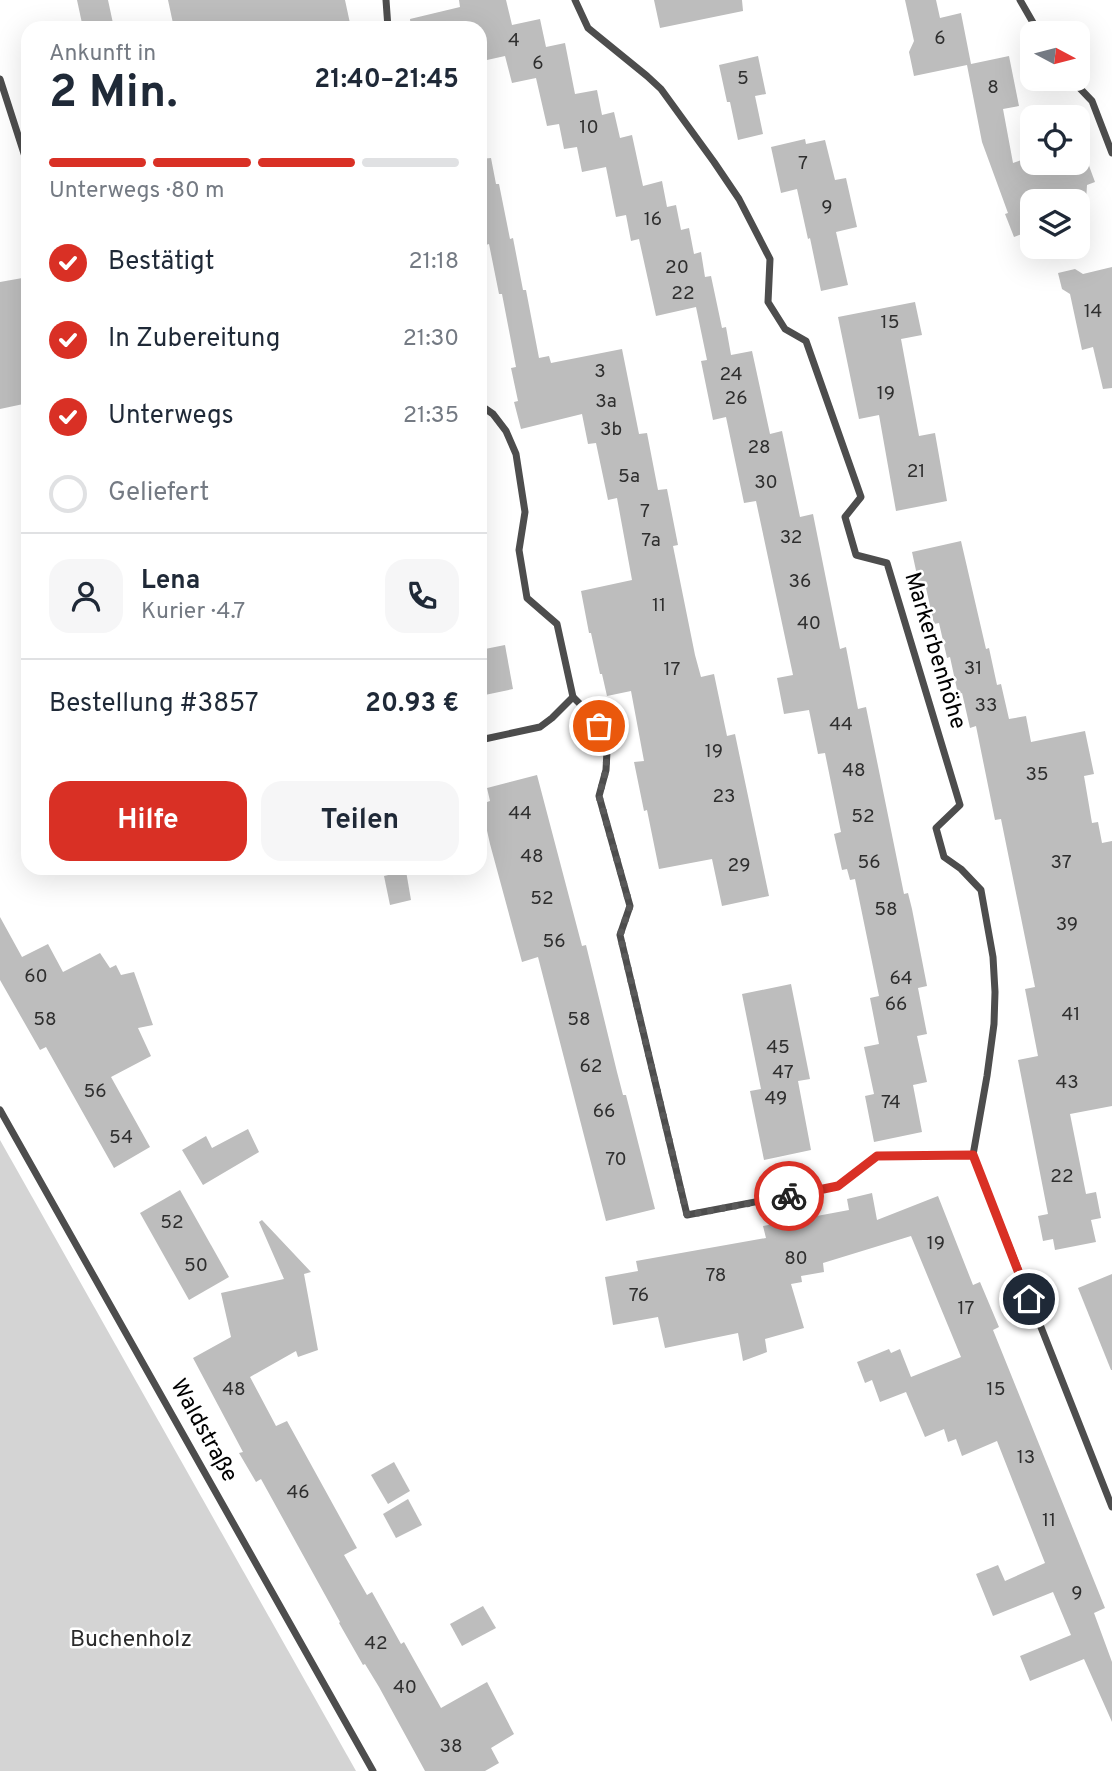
<!DOCTYPE html>
<html lang="de">
<head>
<meta charset="utf-8">
<style>
	body { margin:0; font-family:Overpass,sans-serif; background:#f6f6f7; color:#1f2937; height:100vh; display:flex; flex-direction:column; font-size:26px; white-space:nowrap }
	* { box-sizing:border-box; margin:0 }
	p { font-size:23px; color:#747a83 }
	.icon { flex:none; width:38px; height:38px; fill:none; stroke:currentColor; stroke-width:2; stroke-linecap:round; stroke-linejoin:round }
	.map { position:relative; flex:1; overflow:hidden }
	.details { position:absolute; left:21px; top:21px; width:466px; height:854px; display:flex; flex-direction:column; background:#fff; border-radius:21px; box-shadow:0 7px 28px #0002 }
	.details>* { flex:none }
	.needle { width:46px; rotate:97deg }
	.buttons { position:absolute; left:1020px; top:21px; display:grid; gap:14px }
	.buttons a { display:grid; place-items:center; width:70px; height:70px; border-radius:14px; background:#fff; box-shadow:0 7px 28px #0002; font-size:35px }
	.pin { position:absolute; display:grid; place-items:center; width:60px; height:60px; color:#fff; margin:-30px; border:4px solid #fff; border-radius:50%; box-shadow:0 2px 7px #0007 }
	.courier { position:absolute; display:grid; place-items:center; width:70px; height:70px; margin:-35px; border:5px solid #d93025; border-radius:50%; background:#fff; color:#222; box-shadow:0 2px 9px #0007 }
	.headline em { font-style:normal; font-weight:700 }
	.headline div { display:flex; flex-direction:column-reverse }
	.headline { display:flex; align-items:center; justify-content:space-between; height:119px; padding:0 28px }
	h1 { font-size:46px; font-weight:700; line-height:52px }
	.bar { display:grid; grid-template-columns:repeat(4,1fr); gap:10px 7px; align-content:center; height:84px; padding:0 28px }
	.bar i { height:9px; border-radius:5px; background:#e0e1e3 }
	.bar .selected { background:#d93025 }
	.bar p { grid-column:span 4 }
	.line { display:flex; align-items:center; gap:18px; padding:0 28px; border-top:2px solid #e0e1e3 }
	.line div { flex:1 }
	.round { display:grid; place-items:center; flex:none; width:74px; height:74px; border-radius:21px; background:#f6f6f7 }
	ol { padding:0 28px; list-style:none }
	li { display:flex; align-items:center; gap:21px; height:77px }
	li p { margin-inline-start:auto }
	li .icon { padding:7px; border-radius:50%; background:#d93025; color:#fff; stroke-width:4 }
	li:last-child { color:#747a83 }
	li i { width:38px; height:38px; border:4px solid #e0e1e3; border-radius:50% }
	.action { display:flex; gap:14px; margin-top:auto; padding:14px 28px }
	.action a { flex:1; height:80px; border-radius:21px; background:#d93025; color:#fff; font-size:28px; font-weight:700; line-height:80px; text-align:center }
	.action a+a { background:#f6f6f7; color:#1f2937 }
	.map>svg:first-child { display:block }
</style>
</head>
<body>
<div class="map">
<svg width="1112" height="1771" viewBox="0 0 1112 1771">
	<rect width="100%" height="100%" fill="#fff"/>
	<path fill="#d4d4d4" d="M0,1140L356,1771H0Z"/>
	<g fill="#bdbdbd">
		<path d="M77,0H108L114,28H83Z"/>
		<path d="M168,0H345L351,28H174Z"/>
		<path d="M459,0H506L512,25L540,19L546,47L565,43L575,94L597,90L602,115L614,112L620,138L632,135L643,186L662,181L667,207L676,205L681,230L689,228L694,254L701,252L705,277L711,276L722,328L726,327L731,355L752,351L770,434L782,431L800,517L813,514L840,649L846,647L858,709L866,707L904,894L908,893L912,909L927,986L918,988L927,1034L917,1036L927,1082L913,1085L922,1132L874,1142L865,1096L874,1094L864,1047L879,1044L870,998L879,996L855,879L850,880L847,869L842,870L834,834L841,832L825,753L818,754L809,710L784,714L777,678L793,675L756,501L744,503L726,417L713,420L701,361L707,360L696,307L656,316L639,239L631,241L626,215L616,217L606,167L582,172L577,147L564,149L559,124L547,126L536,78L512,83L505,56L487,60L480,28H411L410,19L460,7Z"/>
		<path d="M654,0H742L743,11L660,28Z"/>
		<path d="M905,0H936L940,18L961,13L971,64L1009,56L1019,106L1003,109L1013,163L1024,159L1025,163H1088L1095,182L1087,185L1086,201H1032V230L1014,237L1005,214L1008,213L982,142L967,65L914,76L909,52L914,41Z"/>
		<path d="M758,56L766,94L755,96L763,134L738,140L730,102H727L719,65Z"/>
		<path d="M805,139L806,144L825,140L835,180L846,178L857,227L836,232L848,285L821,291L810,238L808,239L797,189L781,193L771,147Z"/>
		<path d="M491,158L496,184H499L510,239L513,238L523,290H526L539,358L549,356L551,363L622,349L639,434L647,433L658,490L667,489L678,545L673,546L695,655L701,677L714,674L727,736L735,734L769,896L722,906L712,859L659,869L647,810L644,811L634,762L644,761L631,691L607,696L602,674H600L591,633H589L581,591L632,580L617,498L608,500L596,443L588,444L582,414L521,429L514,402L518,401L511,368L516,367L502,294H499L489,244L486,245L480,214V159Z"/>
		<path d="M1112,267V388L1103,389L1093,347L1082,350L1070,294L1062,289L1058,273L1075,269L1083,274Z"/>
		<path d="M28,277V403L0,409V282Z"/>
		<path d="M915,302L922,335L901,339L919,436L935,433L947,501L896,511L879,415L859,419L838,317Z"/>
		<path d="M961,541L986,649L989,648L997,685L1001,684L1009,719L1026,716L1031,742L1085,731L1094,774L1084,776L1092,823L1098,822L1102,843L1112,841V1106L1070,1114L1086,1194L1096,1192L1101,1218L1091,1220L1096,1242L1055,1250L1053,1239L1043,1241L1038,1216L1048,1214L1018,1060L1038,1056L1025,989L1035,987L1001,819L995,820L976,726L970,728L962,693L958,694L950,657L947,658L939,623L934,624L926,588L920,589L912,552Z"/>
		<path d="M505,645L513,689L480,696V650Z"/>
		<path d="M537,775L582,946L586,945L617,1072L623,1095H626L655,1209L606,1221L538,957L522,962L490,844L481,804L490,801L487,788Z"/>
		<path d="M406,871L411,900L390,905L384,876Z"/>
		<path d="M0,917L22,957L48,944L63,972L100,953L110,968L116,965L121,975L134,972L153,1025L138,1028L151,1056L111,1077L150,1147L114,1168L46,1047L40,1050L0,980Z"/>
		<path d="M791,984L810,1079L798,1081L811,1150L764,1160L750,1091L761,1089L742,994Z"/>
		<path d="M248,1129L259,1152L203,1185L182,1150L206,1136L212,1148Z"/>
		<path d="M180,1190L229,1277L189,1300L140,1213Z"/>
		<path d="M872,1193L877,1220L938,1196L973,1285L980,1282L999,1327L993,1330L1105,1608L1094,1613L1112,1662V1722L1084,1659L1030,1681L1020,1656L1071,1635L1053,1592L993,1616L976,1574L998,1565L1005,1581L1045,1563L997,1441L962,1456L956,1439L948,1442L944,1429L925,1437L906,1392L880,1402L872,1380L865,1383L857,1362L889,1349L891,1353L900,1349L911,1377L961,1357L911,1236L823,1263L824,1272L801,1276L802,1282L791,1284L804,1328L765,1339L767,1352L743,1361L738,1333L665,1348L658,1317L613,1325L605,1277L638,1271L636,1261L766,1238L763,1226L849,1210L847,1199Z"/>
		<path d="M262,1220L311,1272L304,1274L318,1350L298,1357L296,1351L250,1377L276,1426L287,1421L357,1548L344,1555L367,1595L372,1592L401,1644L404,1642L441,1708L487,1682L514,1734L491,1748L499,1763L485,1771H425L379,1687L365,1664L363,1665L339,1623L340,1622L261,1479L256,1482L239,1453L243,1452L193,1358L231,1337L221,1293L284,1279L259,1222Z"/>
		<path d="M1112,1274V1370H1111L1078,1288Z"/>
		<path d="M394,1462L410,1491L388,1504L371,1475Z"/>
		<path d="M408,1499L422,1525L396,1538L383,1514Z"/>
		<path d="M483,1606L496,1628L462,1646L450,1624Z"/>
	</g>
	<g fill="none" stroke-linecap="round" stroke-linejoin="round">
		<g stroke="#4d4d4d" stroke-width="7">
			<path d="M386,0L388,28"/>
			<path d="M575,0L588,28L647,76L661,89L714,162L739,199L770,259L768,302L785,329L806,341L861,497L845,517L856,555L887,563L960,805L936,828L944,857L961,869L981,890L993,957L995,992L994,1024L987,1076L973,1155L1112,1507"/>
			<path d="M1020,0L1039,33"/>
			<path d="M0,79L28,166"/>
			<path d="M1071,79L1092,101L1112,153"/>
			<path d="M480,405L493,414L506,431L516,454L525,512L519,550L527,598L557,624L573,697L594,718L604,735L607,751L606,770L599,796L630,906L620,935L687,1215L838,1186L877,1156L973,1155"/>
			<path d="M480,740L540,727L552,718L573,697"/>
			<path d="M0,1110L373,1771"/>
		</g>
	</g>
	<g fill="none" stroke-linecap="round" stroke-linejoin="round">
		<path stroke="#595959" stroke-width="7" stroke-dasharray="0 12.6" d="M599,726L604,735L607,751L606,770L599,796L630,906L620,935L687,1215L789,1196"/>
		<path stroke="#d93025" stroke-width="9" d="M789,1196L838,1186L877,1156L973,1155L1029,1299"/>
	</g>
	<g text-anchor="middle" dominant-baseline="central" stroke-width="5" stroke-linejoin="round" paint-order="stroke">
		<g font-size="19" fill="#2f2f2f">
			<text x="940" y="39">6</text>
			<text x="514" y="41">4</text>
			<text x="538" y="64">6</text>
			<text x="743" y="79">5</text>
			<text x="993" y="88">8</text>
			<text x="589" y="128">10</text>
			<text x="803" y="164">7</text>
			<text x="827" y="208">9</text>
			<text x="653" y="220">16</text>
			<text x="677" y="268">20</text>
			<text x="683" y="294">22</text>
			<text x="1093" y="312">14</text>
			<text x="890" y="323">15</text>
			<text x="600" y="372">3</text>
			<text x="731" y="375">24</text>
			<text x="886" y="394">19</text>
			<text x="736" y="399">26</text>
			<text x="606" y="402">3a</text>
			<text x="611" y="430">3b</text>
			<text x="759" y="448">28</text>
			<text x="916" y="472">21</text>
			<text x="629" y="477">5a</text>
			<text x="766" y="483">30</text>
			<text x="645" y="512">7</text>
			<text x="791" y="538">32</text>
			<text x="651" y="541">7a</text>
			<text x="800" y="582">36</text>
			<text x="659" y="606">11</text>
			<text x="809" y="624">40</text>
			<text x="973" y="669">31</text>
			<text x="672" y="670">17</text>
			<text x="986" y="706">33</text>
			<text x="841" y="725">44</text>
			<text x="714" y="752">19</text>
			<text x="854" y="771">48</text>
			<text x="1037" y="775">35</text>
			<text x="724" y="797">23</text>
			<text x="520" y="814">44</text>
			<text x="863" y="817">52</text>
			<text x="532" y="857">48</text>
			<text x="869" y="863">56</text>
			<text x="1061" y="863">37</text>
			<text x="739" y="866">29</text>
			<text x="542" y="899">52</text>
			<text x="886" y="910">58</text>
			<text x="1067" y="925">39</text>
			<text x="554" y="942">56</text>
			<text x="36" y="977">60</text>
			<text x="901" y="979">64</text>
			<text x="896" y="1005">66</text>
			<text x="1071" y="1015">41</text>
			<text x="45" y="1020">58</text>
			<text x="579" y="1020">58</text>
			<text x="778" y="1048">45</text>
			<text x="591" y="1067">62</text>
			<text x="783" y="1073">47</text>
			<text x="1067" y="1083">43</text>
			<text x="95" y="1092">56</text>
			<text x="776" y="1099">49</text>
			<text x="891" y="1103">74</text>
			<text x="604" y="1112">66</text>
			<text x="121" y="1138">54</text>
			<text x="616" y="1160">70</text>
			<text x="1062" y="1177">22</text>
			<text x="172" y="1223">52</text>
			<text x="936" y="1244">19</text>
			<text x="796" y="1259">80</text>
			<text x="196" y="1266">50</text>
			<text x="716" y="1276">78</text>
			<text x="639" y="1296">76</text>
			<text x="966" y="1309">17</text>
			<text x="234" y="1390">48</text>
			<text x="996" y="1390">15</text>
			<text x="1026" y="1458">13</text>
			<text x="298" y="1493">46</text>
			<text x="1049" y="1521">11</text>
			<text x="1077" y="1594">9</text>
			<text x="376" y="1644">42</text>
			<text x="405" y="1688">40</text>
			<text x="451" y="1747">38</text>
		</g>
		<g font-size="23" fill="#000" stroke="#fff">
			<text transform="translate(934 651) rotate(73)">Markerbenhöhe</text>
			<text transform="translate(203 1431) rotate(61)">Waldstraße</text>
		</g>
		<g font-size="23" fill="#2b2b2b" stroke="#fff">
			<text x="131" y="1640">Buchenholz</text>
		</g>
	</g>
</svg>
<div class="buttons">
<a><svg class="needle" viewBox="-14 -14 28 28"><path d="M0-13l5 13h-10z" fill="#e53935"/><path d="M0 13l5-13h-10z" fill="#747a83"/></svg></a>
<a><svg class="icon" aria-label="locate" viewBox="0 0 24 24"><circle cx="12" cy="12" r="6"/><path d="M12 2v4M12 18v4M2 12h4M18 12h4"/></svg></a>
<a><svg class="icon" aria-label="layers" viewBox="0 0 24 24"><path d="M12 4l9 5-9 5-9-5zM3 14l9 5 9-5"/></svg></a>
</div>
<div class="pin" style="left:599px;top:726px;background:#ea580c"><svg class="icon" aria-label="bag" viewBox="0 0 24 24"><path d="M5 8h14l-1 12H6zM9 8a3 3 0 0 1 6 0"/></svg></div>
<div class="pin" style="left:1029px;top:1299px;background:#1f2937"><svg class="icon" aria-label="home" viewBox="0 0 24 24"><path d="M3 11l9-7 9 7M6 9v11h12V9"/></svg></div>
<div class="courier" style="left:789px;top:1196px"><svg class="icon" aria-label="bike" viewBox="0 0 24 24"><circle cx="6" cy="16" r="4"/><circle cx="18" cy="16" r="4"/><path d="M6 16l4-8h5l3 8M10 8l3 8H6M13 5h3"/></svg></div>
<section class="details">
<div class="headline"><div><h1>2 Min.</h1><p>Ankunft in</p></div><em>21:40–21:45</em></div>
<div class="bar"><i class="selected"></i><i class="selected"></i><i class="selected"></i><i></i><p>Unterwegs · 80 m</p></div>
<ol>
<li><svg class="icon" aria-label="check" viewBox="0 0 24 24"><path d="M5 12l5 5 9-10"/></svg>Bestätigt<p>21:18</p></li>
<li><svg class="icon" aria-label="check" viewBox="0 0 24 24"><path d="M5 12l5 5 9-10"/></svg>In Zubereitung<p>21:30</p></li>
<li><svg class="icon" aria-label="check" viewBox="0 0 24 24"><path d="M5 12l5 5 9-10"/></svg>Unterwegs<p>21:35</p></li>
<li><i></i>Geliefert</li>
</ol>
<div class="line" style="height:126px"><a class="round"><svg class="icon" aria-label="person" viewBox="0 0 24 24"><circle cx="12" cy="8" r="4"/><path d="M4 21q1-7 8-7t8 7"/></svg></a><div><b>Lena</b><p>Kurier · 4.7</p></div><a class="round"><svg class="icon" aria-label="phone" viewBox="0 0 24 24"><path d="M5 4h4l2 5-3 2q2 4 5 5l2-3 5 2v4C11 20 4 13 5 4z"/></svg></a></div>
<div class="line" style="height:91px"><div>Bestellung #3857</div><b>20.93 €</b></div>
<div class="action"><a>Hilfe</a><a>Teilen</a></div>
</section>
</div>
</body>
</html>
